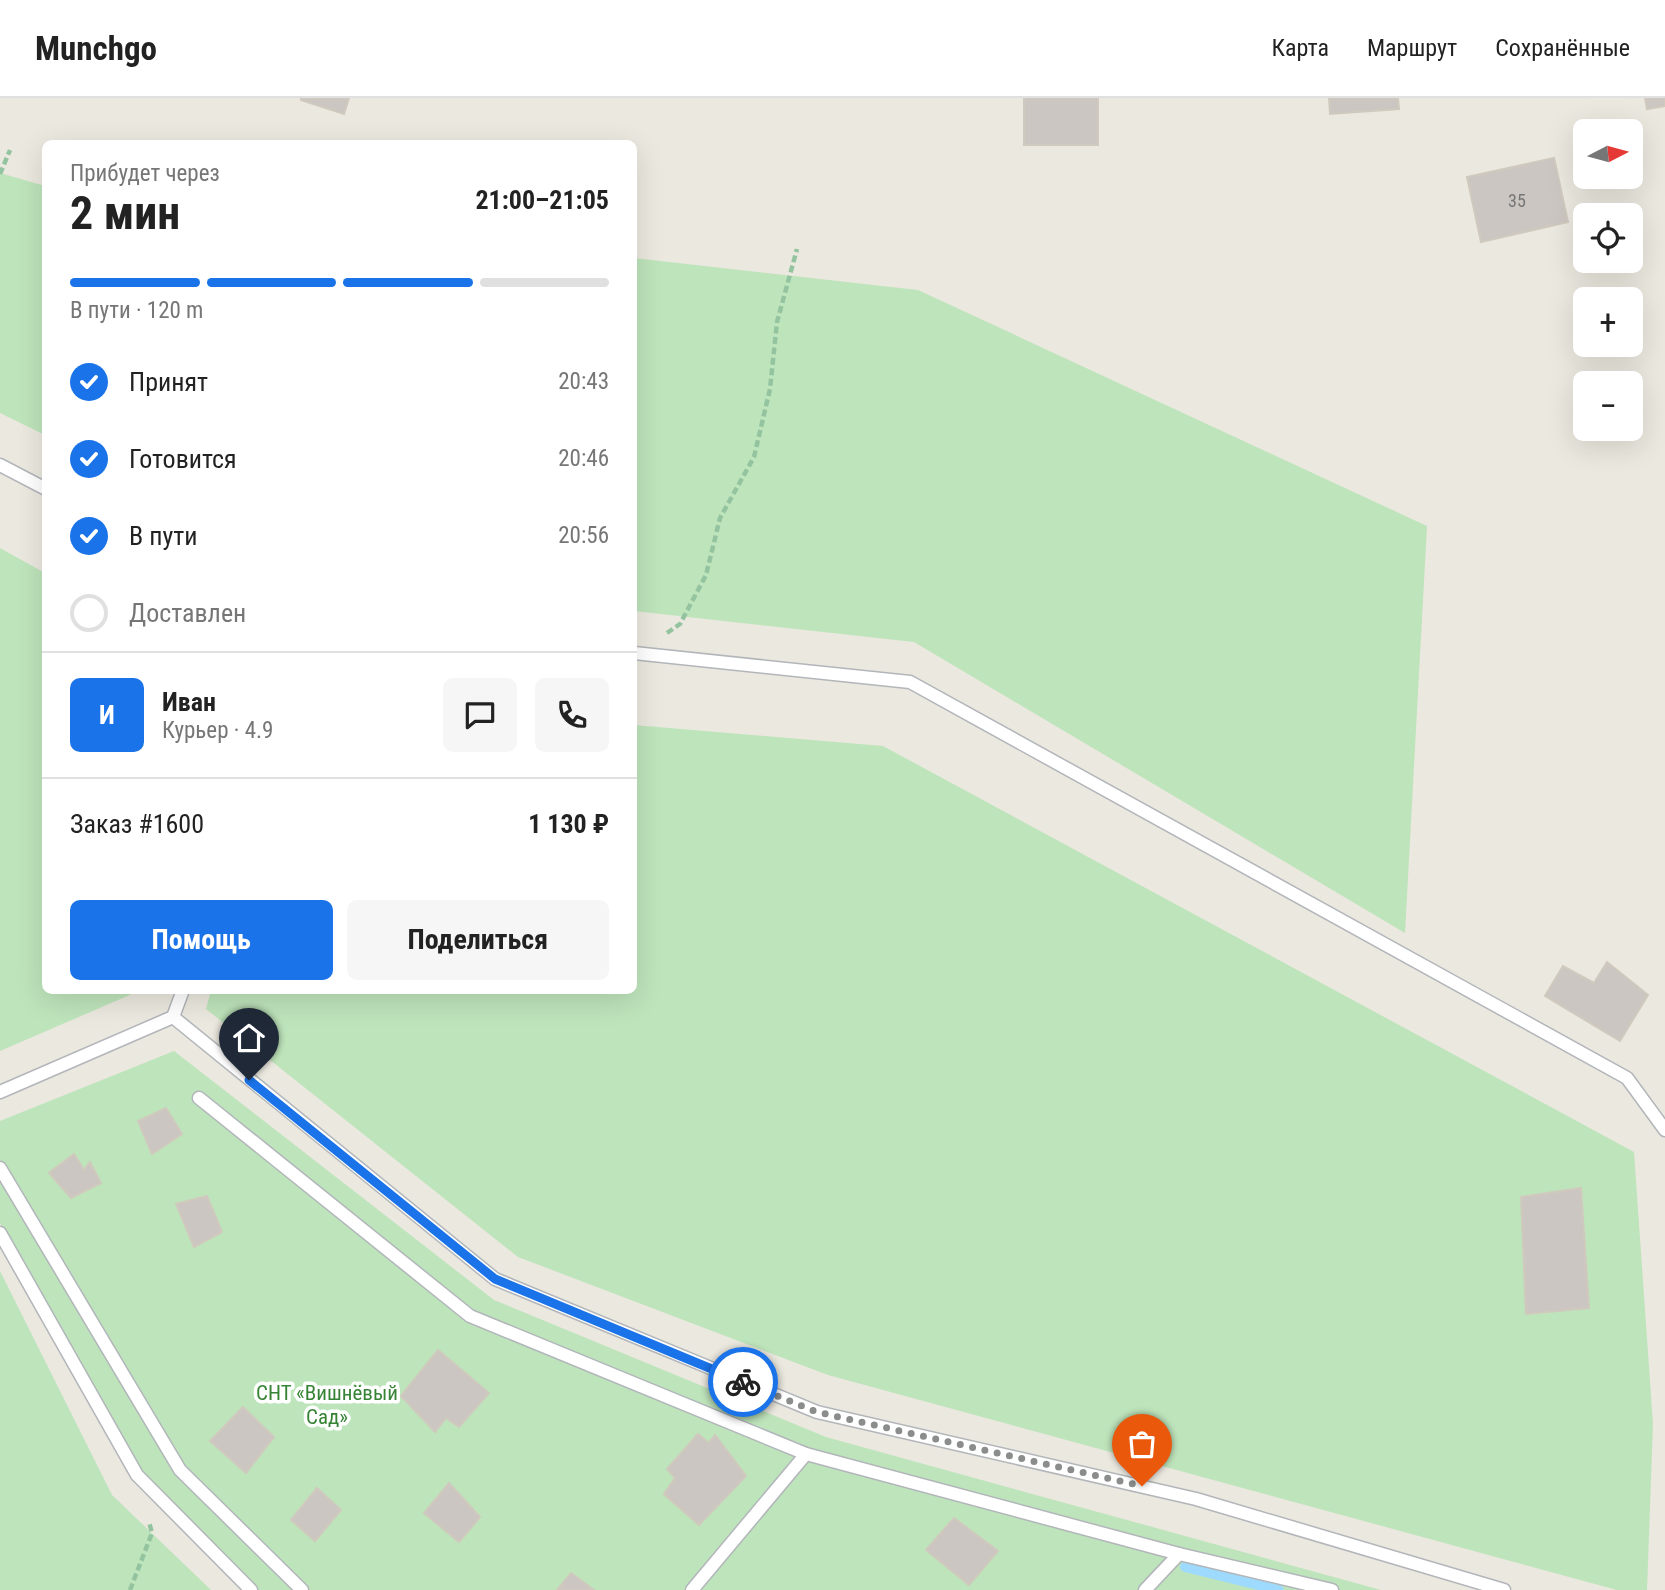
<!DOCTYPE html>
<html lang="ru">
<head>
<meta charset="utf-8">
<style>
	body { margin:0; font-family:"Roboto Condensed",sans-serif; background:#f6f6f6; color:#222; height:100vh; display:flex; flex-direction:column; font-size:26px; white-space:nowrap }
	* { box-sizing:border-box; margin:0 }
	p { font-size:23px; color:#767676 }
	.icon { flex:none; width:38px; height:38px; fill:none; stroke:currentColor; stroke-width:2; stroke-linecap:round; stroke-linejoin:round }
	.map { position:relative; flex:1; overflow:hidden }
	.details { position:absolute; left:42px; top:42px; width:595px; height:854px; display:flex; flex-direction:column; background:#fff; border-radius:10px; box-shadow:0 7px 28px #0002 }
	.details>* { flex:none }
	.needle { width:46px; rotate:84deg }
	.tools { position:absolute; left:1573px; top:21px; display:grid; gap:14px }
	.tools a { display:grid; place-items:center; width:70px; height:70px; border-radius:10px; background:#fff; box-shadow:0 7px 28px #0002; font-size:35px }
	.pin { position:absolute; display:grid; place-items:center; width:60px; height:60px; color:#fff; margin:-72px -30px; border-radius:50% 50% 50% 0; rotate:-45deg; box-shadow:0 0 7px #0007 }
	.pin .icon { rotate:45deg }
	.courier { position:absolute; display:grid; place-items:center; width:70px; height:70px; margin:-35px; border:5px solid #1a73e8; border-radius:50%; background:#fff; color:#222; box-shadow:0 2px 9px #0007 }
	.headline em { font-style:normal; font-weight:700 }
	.headline div { display:flex; flex-direction:column-reverse }
	.headline { display:flex; align-items:center; justify-content:space-between; height:119px; padding:0 28px }
	h1 { font-size:46px; font-weight:700; line-height:52px }
	.bar { display:grid; grid-template-columns:repeat(4,1fr); gap:10px 7px; align-content:center; height:84px; padding:0 28px }
	.bar i { height:9px; border-radius:5px; background:#e0e0e0 }
	.bar .active { background:#1a73e8 }
	.bar p { grid-column:span 4 }
	.line { display:flex; align-items:center; gap:18px; padding:0 28px; border-top:2px solid #e0e0e0 }
	.line div { flex:1 }
	.round { display:grid; place-items:center; flex:none; width:74px; height:74px; border-radius:10px; background:#f6f6f6 }
	ol { padding:0 28px; list-style:none }
	li { display:flex; align-items:center; gap:21px; height:77px }
	li p { margin-inline-start:auto }
	li .icon { padding:7px; border-radius:50%; background:#1a73e8; color:#fff; stroke-width:4 }
	li:last-child { color:#767676 }
	li i { width:38px; height:38px; border:4px solid #e0e0e0; border-radius:50% }
	.primary-button { display:flex; gap:14px; margin-top:auto; padding:14px 28px }
	.primary-button a { flex:1; height:80px; border-radius:10px; background:#1a73e8; color:#fff; font-size:28px; font-weight:700; line-height:80px; text-align:center }
	.primary-button a+a { background:#f6f6f6; color:#222 }
	header { display:flex; align-items:center; gap:42px; box-sizing:border-box; height:98px; padding:0 35px; background:#fff; border-bottom:2px solid #e0e0e0 }
	header strong { font-size:33px }
	nav { display:flex; gap:38px; margin-inline-start:auto; font-size:24px }
	.map>svg:first-child { display:block }
</style>
</head>
<body>
<header>
<strong>Munchgo</strong>
<nav><a>Карта</a><a>Маршрут</a><a>Сохранённые</a></nav>
</header>
<div class="map">
<svg width="1665" height="1492" viewBox="0 0 1665 1492">
	<rect width="100%" height="100%" fill="#ebe8df"/>
	<g fill="#bee4bb">
		<path d="M0,75L45,88V337L0,315Z"/>
		<path d="M634,160L918,192L1427,428L1405,835L914,544L634,513Z"/>
		<path d="M0,450L45,475L46,892L139,893L0,953Z"/>
		<path d="M634,627L883,648L1634,1054L1653,1326L1647,1492H1617L828,1277L518,1159L206,911L211,892H634Z"/>
		<path d="M174,953L494,1202L826,1339L1381,1492H251L137,1377L0,1125V1023Z"/>
		<path d="M0,1173L112,1397L211,1492H0Z"/>
	</g>
	<g fill="none" stroke-linecap="round" stroke-linejoin="round">
		<path stroke="#9ddafe" stroke-width="10" d="M1185,1469L1279,1492"/>
	</g>
	<g fill="#cbc6c1" stroke="#d0c9be" stroke-width="2">
		<path d="M301,0H349L344,16L301,2Z"/>
		<rect x="1024" y="0" width="74" height="47"/>
		<path d="M1329,0H1398L1399,11L1330,16Z"/>
		<path d="M1645,0H1665V8L1647,11Z"/>
		<path d="M1554,60L1568,124L1481,144L1467,79Z"/>
		<path d="M1607,864L1648,897L1620,943L1545,898L1563,868L1594,885Z"/>
		<path d="M166,1010L182,1036L152,1056L138,1023Z"/>
		<path d="M74,1056L84,1072L90,1064L101,1085L71,1100L49,1075Z"/>
		<path d="M1581,1090L1589,1210L1526,1216L1521,1099Z"/>
		<path d="M207,1098L222,1134L194,1149L176,1106Z"/>
		<path d="M438,1252L489,1295L459,1329L446,1320L435,1334L401,1298Z"/>
		<path d="M243,1309L274,1339L246,1375L210,1343Z"/>
		<path d="M698,1336L709,1345L715,1337L746,1378L699,1427L664,1396L675,1380L667,1371Z"/>
		<path d="M449,1385L480,1419L459,1444L424,1415Z"/>
		<path d="M317,1390L341,1412L315,1443L291,1422Z"/>
		<path d="M954,1420L998,1453L969,1487L926,1452Z"/>
		<path d="M571,1475L594,1492H557Z"/>
	</g>
	<g fill="none" stroke-linecap="round" stroke-linejoin="round">
		<defs>
			<g id="service">
				<path d="M0,367L46,391"/>
				<path d="M634,555L910,584L1627,980L1665,1032"/>
				<path d="M173,919L183,892"/>
				<path d="M0,994L173,919L495,1181L817,1314L1196,1401L1504,1492"/>
				<path d="M199,1000L470,1218L806,1356"/>
				<path d="M0,1070L180,1372L302,1492"/>
				<path d="M0,1135L137,1377L251,1492"/>
				<path d="M692,1492L806,1356L1179,1456L1332,1492"/>
				<path d="M1145,1492L1179,1456"/>
			</g>
		</defs>
		<use href="#service" stroke="#b2b6ba" stroke-width="15"/>
		<g stroke="#94c49f" stroke-width="4.5" stroke-dasharray="7 3.5" stroke-linecap="butt">
			<path d="M0,76L10,52"/>
			<path d="M667,535L680,526L706,477L720,420L754,359L770,291L777,224L797,151"/>
			<path d="M130,1492L152,1435L149,1424"/>
		</g>
		<use href="#service" stroke="#fff" stroke-width="12"/>
	</g>
	<g fill="none" stroke-linecap="round" stroke-linejoin="round">
		<path stroke="#8b8d8c" stroke-width="7" stroke-dasharray="0 12.6" d="M743,1284L817,1314L1142,1388"/>
		<path stroke="#1a73e8" stroke-width="9" d="M249,982L495,1181L743,1284"/>
	</g>
	<g text-anchor="middle" dominant-baseline="central" stroke-width="7" stroke-linejoin="round" paint-order="stroke">
		<g font-size="18" fill="#757678">
			<text x="1517" y="102">35</text>
		</g>
		<g font-size="21" fill="#378335" stroke="#fff">
			<text x="327" y="1295">СНТ «Вишнёвый<tspan x="327" dy="24">Сад»</tspan></text>
		</g>
	</g>
</svg>
<div class="tools">
<a><svg class="needle" viewBox="-14 -14 28 28"><path d="M0-13l5 13h-10z" fill="#e53935"/><path d="M0 13l5-13h-10z" fill="#767676"/></svg></a>
<a><svg class="icon" aria-label="locate" viewBox="0 0 24 24"><circle cx="12" cy="12" r="6"/><path d="M12 2v4M12 18v4M2 12h4M18 12h4"/></svg></a>
<a>+</a>
<a>−</a>
</div>
<div class="pin" style="left:1142px;top:1388px;background:#ea580c"><svg class="icon" aria-label="bag" viewBox="0 0 24 24"><path d="M5 8h14l-1 12H6zM9 8a3 3 0 0 1 6 0"/></svg></div>
<div class="pin" style="left:249px;top:982px;background:#1f2937"><svg class="icon" aria-label="home" viewBox="0 0 24 24"><path d="M3 11l9-7 9 7M6 9v11h12V9"/></svg></div>
<div class="courier" style="left:743px;top:1284px"><svg class="icon" aria-label="bike" viewBox="0 0 24 24"><circle cx="6" cy="16" r="4"/><circle cx="18" cy="16" r="4"/><path d="M6 16l4-8h5l3 8M10 8l3 8H6M13 5h3"/></svg></div>
<section class="details">
<div class="headline"><div><h1>2 мин</h1><p>Прибудет через</p></div><em>21:00–21:05</em></div>
<div class="bar"><i class="active"></i><i class="active"></i><i class="active"></i><i></i><p>В пути · 120 m</p></div>
<ol>
<li><svg class="icon" aria-label="check" viewBox="0 0 24 24"><path d="M5 12l5 5 9-10"/></svg>Принят<p>20:43</p></li>
<li><svg class="icon" aria-label="check" viewBox="0 0 24 24"><path d="M5 12l5 5 9-10"/></svg>Готовится<p>20:46</p></li>
<li><svg class="icon" aria-label="check" viewBox="0 0 24 24"><path d="M5 12l5 5 9-10"/></svg>В пути<p>20:56</p></li>
<li><i></i>Доставлен</li>
</ol>
<div class="line" style="height:126px"><b class="round" style="background:#1a73e8;color:#fff">И</b><div><b>Иван</b><p>Курьер · 4.9</p></div><a class="round"><svg class="icon" aria-label="chat" viewBox="0 0 24 24"><path d="M4 5h16v11H9l-5 4z"/></svg></a><a class="round"><svg class="icon" aria-label="phone" viewBox="0 0 24 24"><path d="M5 4h4l2 5-3 2q2 4 5 5l2-3 5 2v4C11 20 4 13 5 4z"/></svg></a></div>
<div class="line" style="height:91px"><div>Заказ #1600</div><b>1 130 ₽</b></div>
<div class="primary-button"><a>Помощь</a><a>Поделиться</a></div>
</section>
</div>
</body>
</html>
